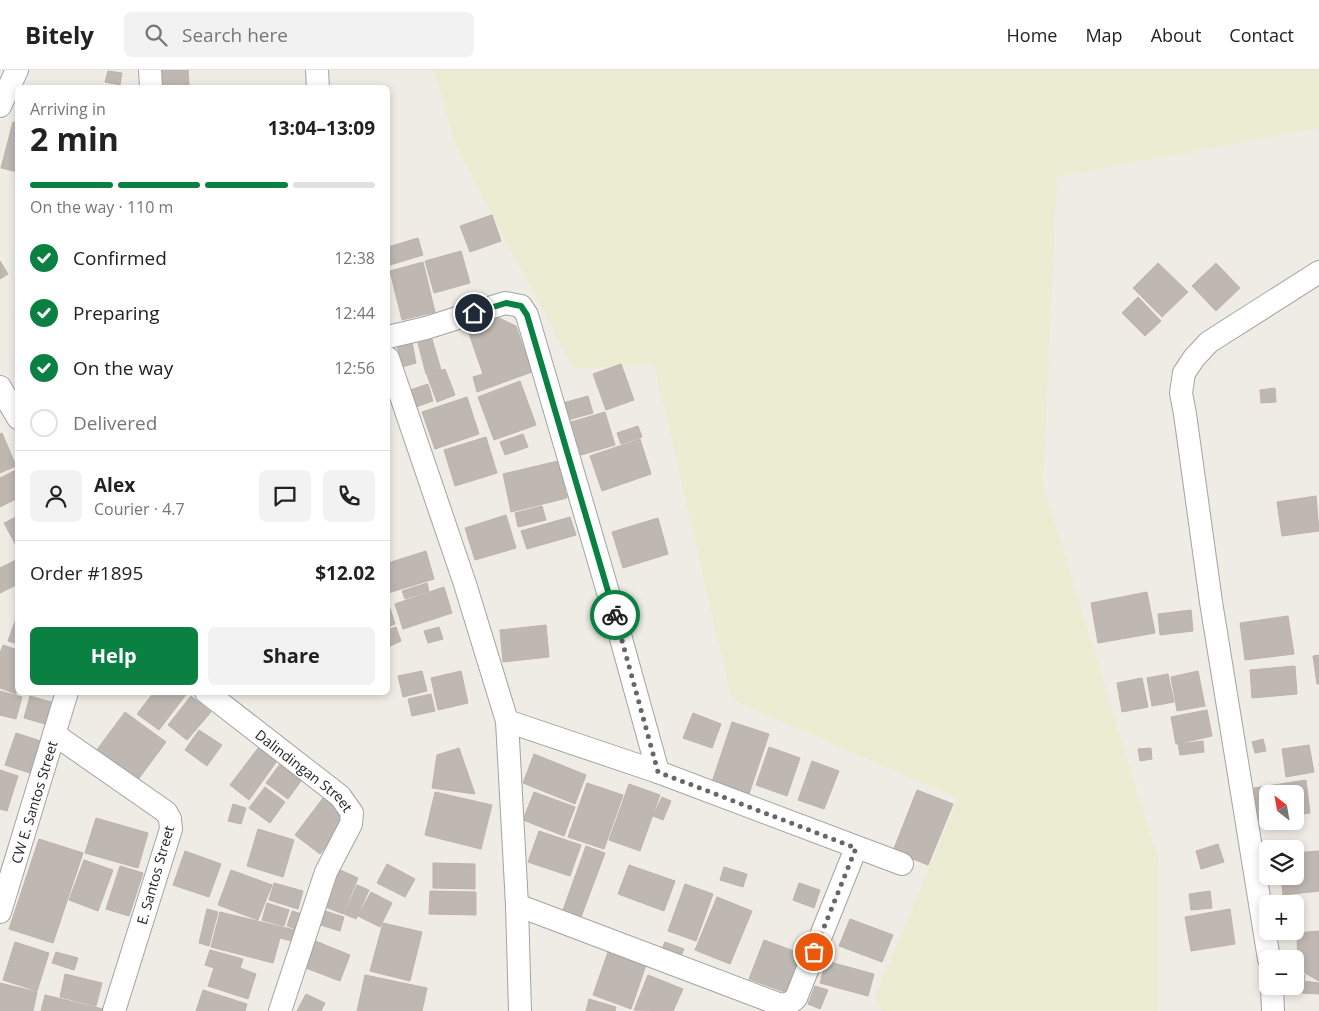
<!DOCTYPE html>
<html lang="en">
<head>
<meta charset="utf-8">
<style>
	body { margin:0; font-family:"Open Sans",sans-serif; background:#f2f2f2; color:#222; height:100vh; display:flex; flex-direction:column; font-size:19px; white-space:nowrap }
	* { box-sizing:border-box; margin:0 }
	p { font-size:16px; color:#767676 }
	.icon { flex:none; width:28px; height:28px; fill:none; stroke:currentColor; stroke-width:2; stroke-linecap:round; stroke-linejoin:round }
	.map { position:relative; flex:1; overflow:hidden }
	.side { position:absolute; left:15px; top:15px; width:375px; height:610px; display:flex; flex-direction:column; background:#fff; border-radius:8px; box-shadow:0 2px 8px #0003 }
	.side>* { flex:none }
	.needle { width:32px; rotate:329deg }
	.fabs { position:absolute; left:1259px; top:715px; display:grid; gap:10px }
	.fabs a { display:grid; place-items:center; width:45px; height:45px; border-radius:8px; background:#fff; box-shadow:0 2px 8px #0003; font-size:25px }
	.pin { position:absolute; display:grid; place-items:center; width:42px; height:42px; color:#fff; margin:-21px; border:2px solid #fff; border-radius:50%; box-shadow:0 1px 5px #0007 }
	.courier { position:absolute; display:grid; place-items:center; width:50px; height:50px; margin:-25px; border:4px solid #0b8043; border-radius:50%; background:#fff; color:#222; box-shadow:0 1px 6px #0007 }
	.overview em { font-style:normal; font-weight:700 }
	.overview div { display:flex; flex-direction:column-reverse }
	.overview { display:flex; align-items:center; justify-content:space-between; height:85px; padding:0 15px }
	h1 { font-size:32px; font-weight:700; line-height:38px }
	.bar { display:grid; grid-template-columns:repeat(4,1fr); gap:8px 5px; align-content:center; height:60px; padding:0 15px }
	.bar i { height:6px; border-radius:4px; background:#e0e0e0 }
	.bar .selected { background:#0b8043 }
	.bar p { grid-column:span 4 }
	.line { display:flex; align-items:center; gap:12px; padding:0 15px; border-top:1px solid #e0e0e0 }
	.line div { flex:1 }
	.round { display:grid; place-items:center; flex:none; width:52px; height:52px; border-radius:8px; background:#f2f2f2 }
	ol { padding:0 15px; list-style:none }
	li { display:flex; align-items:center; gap:15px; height:55px }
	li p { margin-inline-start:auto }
	li .icon { padding:5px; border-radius:50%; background:#0b8043; color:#fff; stroke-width:4 }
	li:last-child { color:#767676 }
	li i { width:28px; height:28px; border:2px solid #e0e0e0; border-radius:50% }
	.cta { display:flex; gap:10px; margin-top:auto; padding:10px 15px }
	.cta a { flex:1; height:58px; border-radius:8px; background:#0b8043; color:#fff; font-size:20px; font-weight:700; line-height:58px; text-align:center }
	.cta a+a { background:#f2f2f2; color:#222 }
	header { display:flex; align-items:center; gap:30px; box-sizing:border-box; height:70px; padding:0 25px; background:#fff; border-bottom:1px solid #e0e0e0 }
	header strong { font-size:24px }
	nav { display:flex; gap:28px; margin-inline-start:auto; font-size:18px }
	.search { width:350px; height:45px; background:#f2f2f2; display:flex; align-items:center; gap:12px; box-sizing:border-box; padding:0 18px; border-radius:8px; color:#767676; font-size:19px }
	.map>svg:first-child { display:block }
</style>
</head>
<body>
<header>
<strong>Bitely</strong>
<div class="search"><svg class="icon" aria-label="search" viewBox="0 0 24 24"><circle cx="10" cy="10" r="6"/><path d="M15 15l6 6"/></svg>Search here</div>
<nav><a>Home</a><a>Map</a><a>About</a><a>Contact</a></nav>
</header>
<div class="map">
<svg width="1319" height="941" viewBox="0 0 1319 941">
	<rect width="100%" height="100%" fill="#efece6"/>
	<path fill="#ebecd2" d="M434,0H1319V58L1057,107L1043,414L1159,792V941H881L875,927L958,729L732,630L654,294L574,299L457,79Z"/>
	<g fill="#bfb7b2" stroke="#bfb2a9">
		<path d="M161,0H188L189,15L163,17Z"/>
		<path d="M108,1L122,3L120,15L105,12Z"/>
		<path d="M13,52L18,53V102L1,98Z"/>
		<path d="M492,145L501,171L470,182L460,156Z"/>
		<path d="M418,168L423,185L390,195L388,177Z"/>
		<path d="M461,181L470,213L434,223L425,191Z"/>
		<path d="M0,191L8,204L0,209Z"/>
		<path d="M423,192L435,242L402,250L390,201Z"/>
		<path d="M1158,193L1188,222L1162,247L1133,218Z"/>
		<path d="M1216,193L1240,218L1216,241L1192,216Z"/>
		<path d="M1138,227L1161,251L1145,266L1122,243Z"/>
		<path d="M495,246L516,256L532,302L477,322L473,307L483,304L467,258Z"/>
		<path d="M432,269L441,300L426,304L418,273Z"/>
		<path d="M412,272L416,293L402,297L397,275Z"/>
		<path d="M621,294L634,330L606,340L593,304Z"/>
		<path d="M445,299L455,325L437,332L427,305Z"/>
		<path d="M520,311L536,355L494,370L478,327Z"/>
		<path d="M428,314L433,331L416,337L410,320Z"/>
		<path d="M1275,318L1276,332L1261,333L1260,320Z"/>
		<path d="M588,326L593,343L568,350L563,333Z"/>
		<path d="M467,327L479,364L435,379L422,342Z"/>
		<path d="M605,342L615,375L581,385L571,352Z"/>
		<path d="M638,356L642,367L621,374L617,363Z"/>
		<path d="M2,363L16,396L0,403V364Z"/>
		<path d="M523,364L528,377L505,385L500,372Z"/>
		<path d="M486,367L497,403L455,416L444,380Z"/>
		<path d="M640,369L651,404L602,421L590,386Z"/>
		<path d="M558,391L567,428L511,442L503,404Z"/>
		<path d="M18,399V428L0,437V408Z"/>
		<path d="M1316,426L1319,461L1282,466L1277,432Z"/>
		<path d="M542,436L546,450L518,457L515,443Z"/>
		<path d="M506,445L516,478L475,490L465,458Z"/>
		<path d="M18,446V479L4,453Z"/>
		<path d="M570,447L576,465L527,479L521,461Z"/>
		<path d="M658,448L668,484L623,498L612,462Z"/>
		<path d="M426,481L434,509L388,523V493Z"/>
		<path d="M16,490L18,494V514L0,523V498Z"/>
		<path d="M427,513L429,521L405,529L402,521Z"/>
		<path d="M444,517L452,543L403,559L395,534Z"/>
		<path d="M1147,522L1155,563L1098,573L1091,533Z"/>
		<path d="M388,535H389L395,554L388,557Z"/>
		<path d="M1191,540L1193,561L1160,565L1158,544Z"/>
		<path d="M18,543V574L8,571Z"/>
		<path d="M1288,546L1294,584L1245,590L1240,553Z"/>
		<path d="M546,555L549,587L503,592L500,560Z"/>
		<path d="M396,557L401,571L388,577V560Z"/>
		<path d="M439,557L443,569L428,573L424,561Z"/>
		<path d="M3,575L18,580L16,624L0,618V583Z"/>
		<path d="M1319,585V614H1317L1313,586Z"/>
		<path d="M1295,596L1297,624L1252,628L1250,600Z"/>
		<path d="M422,601L427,621L403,627L398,606Z"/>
		<path d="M461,601L468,633L438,640L431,608Z"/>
		<path d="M1198,601L1205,636L1177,641L1171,607Z"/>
		<path d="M1168,604L1174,632L1152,636L1147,608Z"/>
		<path d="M1142,608L1148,637L1122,642L1117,613Z"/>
		<path d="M0,621L22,627L16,649L0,645Z"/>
		<path d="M154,622H188L159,660L137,644Z"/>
		<path d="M431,624L435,641L412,646L408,629Z"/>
		<path d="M30,626L51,632L45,654L24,648Z"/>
		<path d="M191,626L211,642L187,670L168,655Z"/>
		<path d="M1207,640L1212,666L1176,674L1171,647Z"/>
		<path d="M125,642L166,672L137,711L96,681Z"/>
		<path d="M693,643L721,654L712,678L683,668Z"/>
		<path d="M732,652L769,664L749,724L712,712Z"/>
		<path d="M199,660L222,675L207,696L185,680Z"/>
		<path d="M16,663L41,671L30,703L5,695Z"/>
		<path d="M1263,669L1266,681L1255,683L1252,672Z"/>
		<path d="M1203,671L1204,682L1180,685L1178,674Z"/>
		<path d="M1309,675L1314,702L1286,707L1282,679Z"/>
		<path d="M769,677L800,688L787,726L756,715Z"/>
		<path d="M258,678L277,691L249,730L230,715Z"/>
		<path d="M459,678L475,724L432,718L437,685Z"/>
		<path d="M1151,678L1152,689L1140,691L1138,679Z"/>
		<path d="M534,684L586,705L575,734L523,713Z"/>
		<path d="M812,691L839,701L824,739L798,730Z"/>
		<path d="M280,694L301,711L288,729L266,713Z"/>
		<path d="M0,700L18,706L7,741L0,739Z"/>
		<path d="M1306,710L1310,743L1295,745V724H1268V749L1258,750L1254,718Z"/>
		<path d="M587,713L623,725L604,779L568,767Z"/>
		<path d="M629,714L660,725L640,781L609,770Z"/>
		<path d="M265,717L285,732L270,753L249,738Z"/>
		<path d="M917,720L953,734L928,795L893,781Z"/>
		<path d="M435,722L492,735L481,779L425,765Z"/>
		<path d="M534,722L575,737L564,766L523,750Z"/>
		<path d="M662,727L671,731L663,750L653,746Z"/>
		<path d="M323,728L348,747L320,784L295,765Z"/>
		<path d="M233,734L246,738L241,754L228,751Z"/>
		<path d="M96,748L148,763L138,798L85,783Z"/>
		<path d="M258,759L294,770L283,807L247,796Z"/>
		<path d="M539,761L581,775L570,806L528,792Z"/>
		<path d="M39,769L83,783L53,873L9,859Z"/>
		<path d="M1218,774L1224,792L1201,799L1196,781Z"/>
		<path d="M586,776L605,783L581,847L563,840Z"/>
		<path d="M185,781L221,794L209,827L173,815Z"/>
		<path d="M1319,781V821L1283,825L1281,806H1295V783Z"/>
		<path d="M84,790L113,800L98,841L69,830Z"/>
		<path d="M433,793L475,794V819L433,818Z"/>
		<path d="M387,794L415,809L405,827L377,813Z"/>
		<path d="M629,795L675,811L664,841L618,824Z"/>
		<path d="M120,796L143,803L129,846L106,839Z"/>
		<path d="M724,797L747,804L743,817L720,810Z"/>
		<path d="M338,799L358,808L343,844L323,836Z"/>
		<path d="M231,800L272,815L258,850L218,835Z"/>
		<path d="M274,813L303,821L298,839L269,830Z"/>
		<path d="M799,813L820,820L814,838L793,830Z"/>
		<path d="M685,814L713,824L696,871L668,861Z"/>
		<path d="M357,815L369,820L356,849L344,844Z"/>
		<path d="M430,821L476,822V845L429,844Z"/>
		<path d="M1210,821L1212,838L1191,840L1189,824Z"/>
		<path d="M371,822L392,833L380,857L358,846Z"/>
		<path d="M717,827L752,841L730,894L695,880Z"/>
		<path d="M267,833L289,840L284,856L262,850Z"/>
		<path d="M207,839L218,842L209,876L199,873Z"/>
		<path d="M1230,839L1235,874L1191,881L1185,847Z"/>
		<path d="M322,840L344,847L340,861L317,854Z"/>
		<path d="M292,841L302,844L296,859L287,856Z"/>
		<path d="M220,842L295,860L292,871L280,868L273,893L211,877Z"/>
		<path d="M850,849L893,865L882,892L839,876Z"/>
		<path d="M383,853L422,862L410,911L370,901Z"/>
		<path d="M1319,861V911L1298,899L1297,863Z"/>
		<path d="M313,870L350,885L340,911L303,897Z"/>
		<path d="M764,870L805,885L790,924L749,909Z"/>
		<path d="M15,872L49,883L37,921L3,910Z"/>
		<path d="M665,872L684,879L680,888L661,881Z"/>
		<path d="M210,880L243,889L240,898L256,904L248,929L208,916L214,898L205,895Z"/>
		<path d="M56,882L78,888L74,900L52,893Z"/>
		<path d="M608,882L646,895L631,939L593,925Z"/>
		<path d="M826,891L874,904L868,926L820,913Z"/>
		<path d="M65,904L102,913L96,936L60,927Z"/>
		<path d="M1295,904L1305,905L1304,911L1319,913V924L1286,922V916H1295Z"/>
		<path d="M365,905L427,918L422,941H357Z"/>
		<path d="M648,905L683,919L673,941L634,940Z"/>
		<path d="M0,913L37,922L33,941H0Z"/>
		<path d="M815,916L828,920L820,939L808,934Z"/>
		<path d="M203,920L247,934L245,941H196Z"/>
		<path d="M306,924L325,933L321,941H297Z"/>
		<path d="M45,925L103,939L102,941H41Z"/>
		<path d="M589,929L616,937L615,941H586Z"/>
	</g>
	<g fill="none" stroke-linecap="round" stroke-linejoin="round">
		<defs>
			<g id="minor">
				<path d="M150,0L151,18"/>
				<path d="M317,0L318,18"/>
				<path d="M0,36L17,0"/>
				<path d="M388,267L426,258L505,233L521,236L527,245L610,529L658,702"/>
				<path d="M388,288L465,514L507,651L517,835L520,941"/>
				<path d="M0,317L18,348"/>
				<path id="s1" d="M206,622L340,726L352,743L351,754L326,802L280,941"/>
				<path d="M507,651L658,702L902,794"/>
				<path d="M54,664L166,742L170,749L171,759L114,941"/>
				<path d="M517,835L781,935L790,933L796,928L856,778"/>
				<path id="s2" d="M0,842L67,622"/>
				<path d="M1269,889L1211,532L1185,344L1181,323L1184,303L1194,288L1209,272L1319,202"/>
				<path d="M1272,916L1273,941"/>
			</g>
		</defs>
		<use href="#minor" stroke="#a3a3a3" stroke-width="24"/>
		<use href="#minor" stroke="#fff" stroke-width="22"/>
	</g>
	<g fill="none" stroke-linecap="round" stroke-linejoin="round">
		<path stroke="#686765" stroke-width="5" stroke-dasharray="0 9" d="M615,545L658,702L856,778L814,882"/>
		<path stroke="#0b8043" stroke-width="6" d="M474,243L506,233L521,236L527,245L615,545"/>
	</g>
	<g text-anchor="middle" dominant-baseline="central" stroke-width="5" stroke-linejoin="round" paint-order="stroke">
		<g font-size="14" fill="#1f1f1f" stroke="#fff">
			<text stroke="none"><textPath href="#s1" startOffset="126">Dalindingan Street</textPath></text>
			<text stroke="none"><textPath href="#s2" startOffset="115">CW E. Santos Street</textPath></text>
			<text transform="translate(155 805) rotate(-74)">E. Santos Street</text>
		</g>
	</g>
</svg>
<div class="fabs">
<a><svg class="needle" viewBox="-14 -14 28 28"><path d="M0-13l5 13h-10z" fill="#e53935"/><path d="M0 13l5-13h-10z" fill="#767676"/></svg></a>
<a><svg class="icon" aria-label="layers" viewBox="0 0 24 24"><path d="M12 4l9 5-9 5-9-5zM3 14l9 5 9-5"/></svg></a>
<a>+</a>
<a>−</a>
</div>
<div class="pin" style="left:814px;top:882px;background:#ea580c"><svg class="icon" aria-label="bag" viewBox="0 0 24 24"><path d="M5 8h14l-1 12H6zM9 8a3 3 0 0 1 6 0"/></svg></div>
<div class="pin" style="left:474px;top:243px;background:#1f2937"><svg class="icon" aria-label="home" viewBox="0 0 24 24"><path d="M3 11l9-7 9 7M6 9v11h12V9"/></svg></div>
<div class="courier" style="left:615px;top:545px"><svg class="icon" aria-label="bike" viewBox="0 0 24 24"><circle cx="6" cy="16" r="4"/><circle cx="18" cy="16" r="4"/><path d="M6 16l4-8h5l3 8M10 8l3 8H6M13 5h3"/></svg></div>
<section class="side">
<div class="overview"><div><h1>2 min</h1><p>Arriving in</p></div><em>13:04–13:09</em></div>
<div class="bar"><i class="selected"></i><i class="selected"></i><i class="selected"></i><i></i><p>On the way · 110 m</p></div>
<ol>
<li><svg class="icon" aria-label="check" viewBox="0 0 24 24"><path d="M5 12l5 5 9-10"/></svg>Confirmed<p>12:38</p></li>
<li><svg class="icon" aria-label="check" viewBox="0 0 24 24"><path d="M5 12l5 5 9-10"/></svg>Preparing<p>12:44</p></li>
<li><svg class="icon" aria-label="check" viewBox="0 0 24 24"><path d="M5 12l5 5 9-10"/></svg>On the way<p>12:56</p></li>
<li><i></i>Delivered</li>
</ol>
<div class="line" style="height:90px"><a class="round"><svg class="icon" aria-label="person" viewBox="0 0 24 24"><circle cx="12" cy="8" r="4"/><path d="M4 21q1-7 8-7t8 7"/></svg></a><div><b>Alex</b><p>Courier · 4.7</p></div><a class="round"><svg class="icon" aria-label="chat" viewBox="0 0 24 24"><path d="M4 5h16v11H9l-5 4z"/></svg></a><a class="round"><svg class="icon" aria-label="phone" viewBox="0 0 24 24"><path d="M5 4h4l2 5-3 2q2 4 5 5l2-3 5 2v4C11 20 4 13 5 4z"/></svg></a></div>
<div class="line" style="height:65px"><div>Order #1895</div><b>$12.02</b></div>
<div class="cta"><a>Help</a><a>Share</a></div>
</section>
</div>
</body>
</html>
